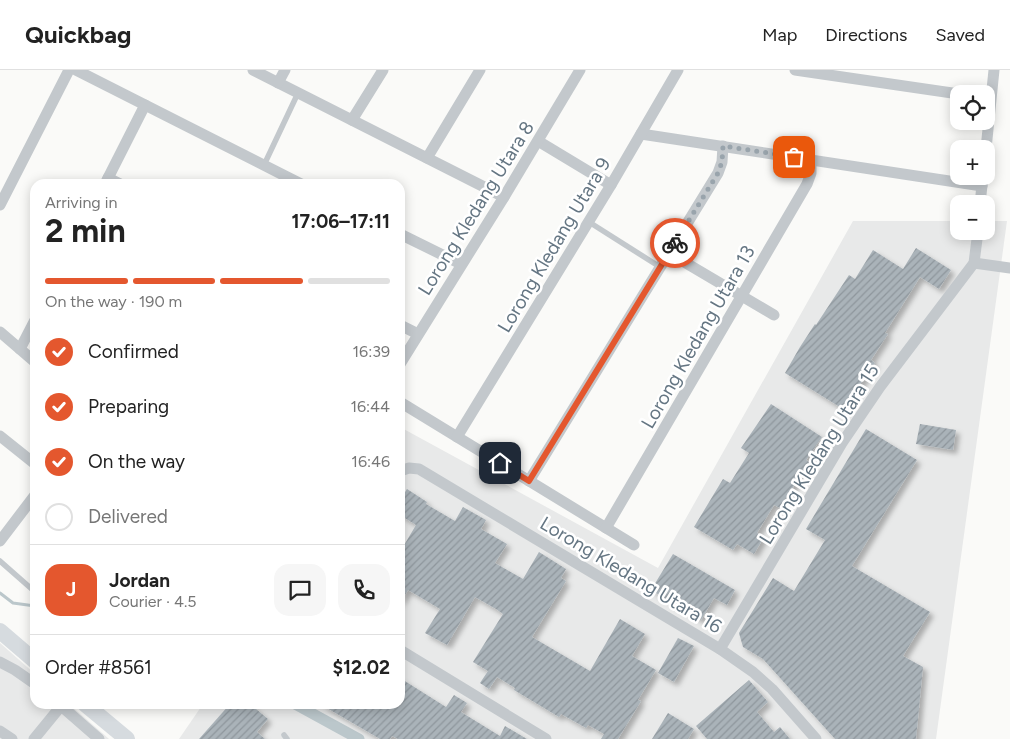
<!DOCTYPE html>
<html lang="en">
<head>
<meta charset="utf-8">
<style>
	body { margin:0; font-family:Figtree,sans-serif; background:#f6f6f6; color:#222; height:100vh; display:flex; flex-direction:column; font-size:19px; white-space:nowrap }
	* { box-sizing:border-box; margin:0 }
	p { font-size:16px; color:#767676 }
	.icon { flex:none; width:28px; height:28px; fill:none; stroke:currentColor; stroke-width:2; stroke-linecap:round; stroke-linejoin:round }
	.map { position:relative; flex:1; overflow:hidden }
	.panel { position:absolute; left:30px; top:109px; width:375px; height:530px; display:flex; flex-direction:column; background:#fff; border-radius:15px; box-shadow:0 2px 12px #0003 }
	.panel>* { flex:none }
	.tools { position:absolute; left:950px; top:15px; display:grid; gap:10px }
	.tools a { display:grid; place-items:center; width:45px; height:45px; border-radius:10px; background:#fff; box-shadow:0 2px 12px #0003; font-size:25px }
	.pin { position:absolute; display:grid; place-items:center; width:42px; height:42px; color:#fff; margin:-21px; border-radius:10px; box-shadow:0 2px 8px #0006 }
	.courier { position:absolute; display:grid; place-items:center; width:50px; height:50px; margin:-25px; border:4px solid #e4572e; border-radius:50%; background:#fff; color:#222; box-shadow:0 1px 6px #0007 }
	.head em { font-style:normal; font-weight:700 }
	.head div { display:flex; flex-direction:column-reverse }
	.head { display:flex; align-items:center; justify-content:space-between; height:85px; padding:0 15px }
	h1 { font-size:32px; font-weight:700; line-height:38px }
	.bar { display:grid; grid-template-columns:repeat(4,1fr); gap:8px 5px; align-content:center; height:60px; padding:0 15px }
	.bar i { height:6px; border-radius:4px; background:#e0e0e0 }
	.bar .selected { background:#e4572e }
	.bar p { grid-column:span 4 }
	.line { display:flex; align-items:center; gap:12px; padding:0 15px; border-top:1px solid #e0e0e0 }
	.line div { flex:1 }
	.round { display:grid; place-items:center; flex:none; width:52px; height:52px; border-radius:15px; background:#f6f6f6 }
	ol { padding:0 15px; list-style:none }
	li { display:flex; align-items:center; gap:15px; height:55px }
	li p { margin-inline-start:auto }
	li .icon { padding:5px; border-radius:50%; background:#e4572e; color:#fff; stroke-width:4 }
	li:last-child { color:#767676 }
	li i { width:28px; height:28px; border:2px solid #e0e0e0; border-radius:50% }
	header { display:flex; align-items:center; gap:30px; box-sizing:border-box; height:70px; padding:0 25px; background:#fff; border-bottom:1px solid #e0e0e0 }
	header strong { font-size:24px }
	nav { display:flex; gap:28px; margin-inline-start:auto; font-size:18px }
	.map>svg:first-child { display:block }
</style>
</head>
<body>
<header>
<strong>Quickbag</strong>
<nav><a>Map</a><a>Directions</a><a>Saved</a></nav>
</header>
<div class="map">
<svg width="1010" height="669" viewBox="0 0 1010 669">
	<defs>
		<pattern id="building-hatch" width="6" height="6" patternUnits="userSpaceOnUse" patternTransform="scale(1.25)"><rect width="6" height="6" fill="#aab3b9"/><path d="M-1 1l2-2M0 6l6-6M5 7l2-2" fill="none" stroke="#8e969c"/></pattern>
		<filter id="shadow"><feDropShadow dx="4" dy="4" stdDeviation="2.5" flood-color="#0004"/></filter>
	</defs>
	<rect width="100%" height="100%" fill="#fafaf8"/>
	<g fill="#e8e9e9">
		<path d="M853,151H959V161H986V151H1007L936,669H179L203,634H400V357L658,498Z"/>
		<path d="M0,573L35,604V634H69L109,669H0Z"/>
	</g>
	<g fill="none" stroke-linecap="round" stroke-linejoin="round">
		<path stroke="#bbc7cb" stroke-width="3" d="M0,523L13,533L35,536"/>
		<path stroke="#bbc7cb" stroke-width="11" d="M295,634L359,669"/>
	</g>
	<g fill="url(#building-hatch)" filter="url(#shadow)">
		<path d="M916,178L951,200L939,219L920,207L885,263L888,264L871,290L875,293L843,339L785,303L800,277L815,254L816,255L849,205L855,209L873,180L903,199Z"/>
		<path d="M771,334L822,367L806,390L809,392L780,438L774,435L757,463L764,467L754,484L737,474L733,480L694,457L723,409L730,413L749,383L741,378Z"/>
		<path d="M920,354L956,360L953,380L916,374Z"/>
		<path d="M866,359L917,390L852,496L930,542L903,586L923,597L916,669H835L763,589L743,577L739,563L773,508L794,521L825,470L806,459Z"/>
		<path d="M407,419L427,432L426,434L455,451L463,437L486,450L481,459L507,474L495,493L523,509L539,482L566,499L561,508L566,511L532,567L590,601L620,549L645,564L632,586L656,600L638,630L641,631L618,669H601L604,664L588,655L586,658L561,644L559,647L514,620L515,618L497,607L489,619L480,613L488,601L473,592L503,544L496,539L475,527L447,575L425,563L440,539L408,520L400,533V482L416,455L400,445V430Z"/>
		<path d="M673,484L735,520L727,535L714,528L701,550L651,520Z"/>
		<path d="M678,568L694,576L674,612L658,603Z"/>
		<path d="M400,608L446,637L454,625L467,633L461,642L500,666L505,656L527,669H398L392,666L390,669H380L320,634H400Z"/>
		<path d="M749,610L768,632L757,642L774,662L780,657L790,669H707L696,656Z"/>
		<path d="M230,634H250L268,649L257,662L265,669H199Z"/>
		<path d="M668,643L694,659L688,669H652Z"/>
	</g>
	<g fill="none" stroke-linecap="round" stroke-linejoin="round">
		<g stroke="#c3c8cc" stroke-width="5.5">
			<path d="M264,95L298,23"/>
			<path d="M589,152L660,197"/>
			<path d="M0,491L34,521"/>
			<path d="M284,665L287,669"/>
		</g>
		<g stroke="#c3c8cc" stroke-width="11">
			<path d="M76,0L301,114"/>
			<path d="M253,0L504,127"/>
			<path d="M795,0L959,24"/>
			<path d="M278,13L285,0"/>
			<path d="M352,50L383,0"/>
			<path d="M641,64L982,116"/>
			<path d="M538,71L611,115"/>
			<path d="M986,79L994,0"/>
			<path d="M427,88L480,0"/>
			<path d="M108,108L120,114"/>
			<path d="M105,114L145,35"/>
			<path d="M980,134L983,106"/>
			<path d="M0,135L69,0"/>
			<path d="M400,164L461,194"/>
			<path d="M669,183L774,245"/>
			<path d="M974,193L1010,198"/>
			<path d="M400,255L418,264"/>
			<path d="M0,262L35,292"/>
			<path d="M20,279L35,250"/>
			<path d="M400,294L504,127L580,0"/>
			<path d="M400,332L634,475"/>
			<path d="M0,366L35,394"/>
			<path d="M457,367L611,115L678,0"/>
			<path d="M400,401L409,398L419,399L720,579L753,602L772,619L816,669"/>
			<path d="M529,411L718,103L722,92L723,76"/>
			<path d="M606,458L807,114L811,103V90"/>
			<path d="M0,471L35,425"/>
			<path d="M720,579L842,373L880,317L974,193L978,161"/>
			<path d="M400,580L546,669"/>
			<path d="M0,592L15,600L35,614"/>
			<path d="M59,634L99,669"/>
			<path d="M0,661L12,669"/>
			<path d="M34,669L61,636"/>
		</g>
		<g stroke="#d6dbdf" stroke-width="16">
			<path d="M0,561L35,591"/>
			<path d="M85,634L127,669"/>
		</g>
	</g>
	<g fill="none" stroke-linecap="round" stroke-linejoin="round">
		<path stroke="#99a4ac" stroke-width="5" stroke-dasharray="0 9" d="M675,173L718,103L722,92L723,76L794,87"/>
		<path stroke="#e4572e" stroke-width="6" d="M500,393L529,411L675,173"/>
	</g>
	<g text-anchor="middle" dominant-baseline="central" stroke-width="5" stroke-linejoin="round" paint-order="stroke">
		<g font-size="19" fill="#657683" stroke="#fff">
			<text transform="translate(476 138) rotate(-58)">Lorong Kledang Utara 8</text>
			<text transform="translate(554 175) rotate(-59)">Lorong Kledang Utara 9</text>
			<text transform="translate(698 267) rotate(-60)">Lorong Kledang Utara 13</text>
			<text transform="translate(819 384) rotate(-58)">Lorong Kledang Utara 15</text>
			<text transform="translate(631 505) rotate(31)">Lorong Kledang Utara 16</text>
		</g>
	</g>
</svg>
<div class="tools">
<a><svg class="icon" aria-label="locate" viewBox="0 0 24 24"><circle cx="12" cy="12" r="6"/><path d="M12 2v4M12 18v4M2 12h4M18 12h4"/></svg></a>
<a>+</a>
<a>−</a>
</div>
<div class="pin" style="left:794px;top:87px;background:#ea580c"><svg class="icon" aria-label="bag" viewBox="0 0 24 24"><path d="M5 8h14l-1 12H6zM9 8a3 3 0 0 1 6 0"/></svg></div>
<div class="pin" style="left:500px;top:393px;background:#1f2937"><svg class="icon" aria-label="home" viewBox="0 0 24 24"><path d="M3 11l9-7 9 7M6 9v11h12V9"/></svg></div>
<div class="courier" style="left:675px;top:173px"><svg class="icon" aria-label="bike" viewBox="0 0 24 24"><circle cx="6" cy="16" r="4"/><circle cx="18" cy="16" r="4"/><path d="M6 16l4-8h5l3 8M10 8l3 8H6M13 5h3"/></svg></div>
<section class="panel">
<div class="head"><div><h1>2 min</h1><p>Arriving in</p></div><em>17:06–17:11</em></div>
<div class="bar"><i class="selected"></i><i class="selected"></i><i class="selected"></i><i></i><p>On the way · 190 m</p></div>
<ol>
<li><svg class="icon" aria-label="check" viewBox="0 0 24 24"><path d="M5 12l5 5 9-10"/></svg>Confirmed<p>16:39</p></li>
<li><svg class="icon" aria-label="check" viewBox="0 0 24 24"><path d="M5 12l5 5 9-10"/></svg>Preparing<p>16:44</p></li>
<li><svg class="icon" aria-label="check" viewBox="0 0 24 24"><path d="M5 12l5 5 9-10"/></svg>On the way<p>16:46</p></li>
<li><i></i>Delivered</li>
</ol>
<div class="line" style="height:90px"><b class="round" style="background:#e4572e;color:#fff">J</b><div><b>Jordan</b><p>Courier · 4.5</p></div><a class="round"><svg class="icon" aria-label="chat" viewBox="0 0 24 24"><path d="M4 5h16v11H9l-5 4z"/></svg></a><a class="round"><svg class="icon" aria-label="phone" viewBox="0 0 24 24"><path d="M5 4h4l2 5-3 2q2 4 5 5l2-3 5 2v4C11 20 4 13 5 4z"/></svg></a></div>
<div class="line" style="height:65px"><div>Order #8561</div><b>$12.02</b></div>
</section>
</div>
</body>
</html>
